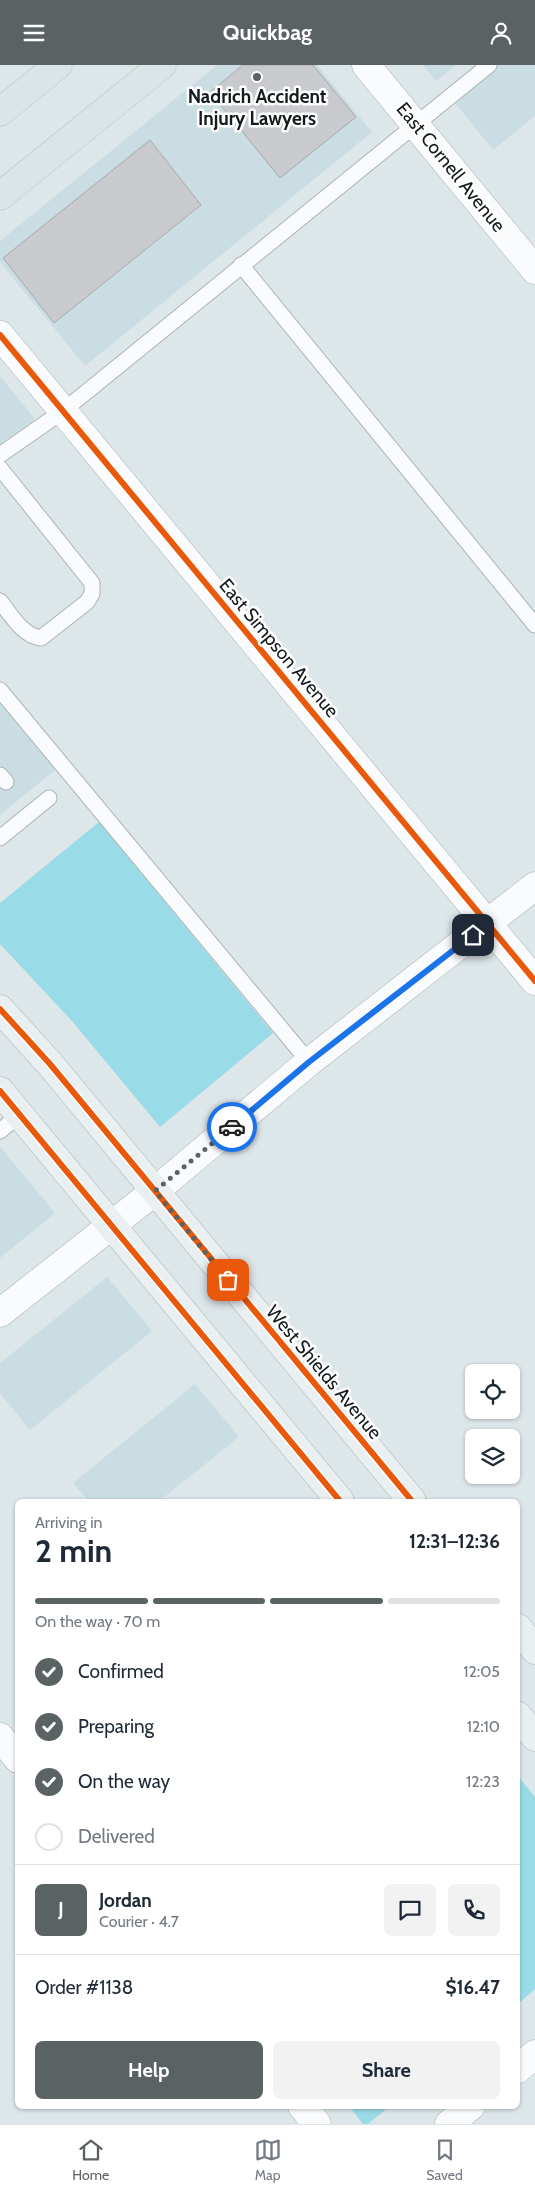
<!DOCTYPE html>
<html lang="en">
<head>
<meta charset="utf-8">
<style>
	body { margin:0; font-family:Cabin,sans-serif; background:#f2f2f3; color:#1f2937; height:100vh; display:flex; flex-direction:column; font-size:19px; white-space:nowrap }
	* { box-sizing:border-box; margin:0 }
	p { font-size:16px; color:#747a83 }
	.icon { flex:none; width:28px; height:28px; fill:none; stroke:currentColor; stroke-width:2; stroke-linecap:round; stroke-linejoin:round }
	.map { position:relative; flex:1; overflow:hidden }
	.details { position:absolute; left:15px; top:1434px; width:505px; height:610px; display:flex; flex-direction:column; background:#fff; border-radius:8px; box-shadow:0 1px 4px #0004 }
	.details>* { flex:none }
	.tools { position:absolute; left:465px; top:1299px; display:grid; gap:10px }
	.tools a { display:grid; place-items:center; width:55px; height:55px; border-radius:8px; background:#fff; box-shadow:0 1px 4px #0004; font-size:25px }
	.pin { position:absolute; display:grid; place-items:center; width:42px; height:42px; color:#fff; margin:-21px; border-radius:10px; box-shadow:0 2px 8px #0006 }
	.courier { position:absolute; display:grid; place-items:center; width:50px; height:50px; margin:-25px; border:4px solid #1a73e8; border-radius:50%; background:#fff; color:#222; box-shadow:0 1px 6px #0007 }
	.headline em { font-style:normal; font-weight:800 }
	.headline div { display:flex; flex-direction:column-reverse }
	.headline { display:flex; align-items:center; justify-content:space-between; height:85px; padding:0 20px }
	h1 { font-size:32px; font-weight:800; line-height:38px }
	.bar { display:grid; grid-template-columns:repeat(4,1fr); gap:8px 5px; align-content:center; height:60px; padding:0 20px }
	.bar i { height:6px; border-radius:4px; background:#e0e1e3 }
	.bar .current { background:#5b6264 }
	.bar p { grid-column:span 4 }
	.line { display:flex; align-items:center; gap:12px; padding:0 20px; border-top:1px solid #e0e1e3 }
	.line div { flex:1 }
	.round { display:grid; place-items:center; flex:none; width:52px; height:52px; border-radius:8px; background:#f2f2f3 }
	ol { padding:0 20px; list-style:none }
	li { display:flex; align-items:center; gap:15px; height:55px }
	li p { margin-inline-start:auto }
	li .icon { padding:5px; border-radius:50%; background:#5b6264; color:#fff; stroke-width:4 }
	li:last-child { color:#747a83 }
	li i { width:28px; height:28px; border:2px solid #e0e1e3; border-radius:50% }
	.button { display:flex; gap:10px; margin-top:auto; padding:10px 20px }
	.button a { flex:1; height:58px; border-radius:8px; background:#5b6264; color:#fff; font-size:20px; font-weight:800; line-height:58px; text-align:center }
	.button a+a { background:#f2f2f3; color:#1f2937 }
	header { display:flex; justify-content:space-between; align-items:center; height:65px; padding:0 20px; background:#5b6264; color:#fff; font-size:22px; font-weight:800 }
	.dock { display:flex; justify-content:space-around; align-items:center; height:70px; border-top:1px solid #e0e1e3; background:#fff; font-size:14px; color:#747a83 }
	.dock a { display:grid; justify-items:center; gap:2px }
	.dock .current { color:#5b6264 }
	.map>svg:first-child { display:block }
</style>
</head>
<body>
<header><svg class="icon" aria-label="menu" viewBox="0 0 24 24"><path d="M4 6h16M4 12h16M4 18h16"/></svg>Quickbag<svg class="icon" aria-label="person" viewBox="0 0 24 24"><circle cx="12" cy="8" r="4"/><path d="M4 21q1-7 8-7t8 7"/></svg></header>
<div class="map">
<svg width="535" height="2059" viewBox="0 0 535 2059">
	<rect width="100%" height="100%" fill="#dde6e9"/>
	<g fill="#cadde2">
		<path d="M217,0H317L372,67L85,301L0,197V176Z"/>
		<path d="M423,0H456L436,16Z"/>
		<path d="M491,0H535V51L493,85L451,33Z"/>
		<path d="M0,311L35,354L0,383Z"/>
		<path d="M0,636L56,704L0,750Z"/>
		<path d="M0,1082L55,1148L0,1193Z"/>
		<path d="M107,1212L152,1266L30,1365L0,1328V1298Z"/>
		<path d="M195,1319L239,1372L159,1436H89L73,1418Z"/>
	</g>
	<g fill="#9adbe8">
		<path d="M99,757L273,968L160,1062L72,956L0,879V838Z"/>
		<path d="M518,1711L535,1732V1924L518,1939Z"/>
		<path d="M349,2041H390L368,2059H363Z"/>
	</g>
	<g fill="#c9cace" stroke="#a8a9ac">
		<path d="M243,0H313L356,52L280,113L210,27Z"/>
		<path d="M150,75L201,140L54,258L3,193Z"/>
	</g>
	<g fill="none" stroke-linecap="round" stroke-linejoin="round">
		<defs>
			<g id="service">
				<path d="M241,200L535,560"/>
				<path d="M0,390L63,346L489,0"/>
				<path d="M0,403L92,518V529L87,537L41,573C23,571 11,550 0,536"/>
				<path d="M0,625L309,997"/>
				<path d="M0,710L6,717"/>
				<path d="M0,773L49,733"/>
				<path d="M0,1066L20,1049"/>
			</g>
			<g id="minor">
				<path d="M366,0L535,205"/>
				<path d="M0,270L535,916"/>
				<path d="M0,1248L155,1126L309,997L535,821"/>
				<path d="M0,1672L18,1694"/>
				<path d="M518,2004L535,1989"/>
				<path d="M302,2041L317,2059"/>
				<path d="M449,2059L471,2041"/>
			</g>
			<g id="secondary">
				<path d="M0,944L50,999L412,1436"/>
				<path d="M0,1026L340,1436"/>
				<path d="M518,1563L535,1585"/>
				<path d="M518,1651L535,1672"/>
			</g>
			<g id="primary">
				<path d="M0,47L58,0"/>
				<path d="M0,131L162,0"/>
			</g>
		</defs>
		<use href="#service" stroke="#acb3b5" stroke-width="17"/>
		<use href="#minor" stroke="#acb3b5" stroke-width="29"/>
		<use href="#secondary" stroke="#acb3b5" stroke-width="29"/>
		<use href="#primary" stroke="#bbc0c1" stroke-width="29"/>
		<use href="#service" stroke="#fafbfc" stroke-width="15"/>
		<use href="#minor" stroke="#fafbfc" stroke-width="28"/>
		<use href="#secondary" stroke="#eaf0f2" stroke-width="28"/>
		<use href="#primary" stroke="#d9e5e7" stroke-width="28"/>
		<defs>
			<g id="cycleway">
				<path d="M0,270L535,916"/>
				<path d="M0,944L50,999L412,1436"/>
				<path d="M0,1026L340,1436"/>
			</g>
		</defs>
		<use href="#cycleway" stroke="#fff" stroke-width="9"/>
		<use href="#cycleway" stroke="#e8590c" stroke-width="6"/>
	</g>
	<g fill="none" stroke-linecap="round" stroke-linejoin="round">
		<path stroke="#5b6264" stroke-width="5" stroke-dasharray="0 9" d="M228,1215L155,1126L232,1062"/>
		<path stroke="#1a73e8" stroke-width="6" d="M232,1062L309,997L473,870"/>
	</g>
	<circle fill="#5b6264" stroke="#fff" stroke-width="2" cx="257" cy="12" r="5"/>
	<g text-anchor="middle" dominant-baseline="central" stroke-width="5" stroke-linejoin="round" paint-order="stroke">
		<g font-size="19" font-weight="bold" fill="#151b1d" stroke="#fff">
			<text x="257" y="31">Nadrich Accident<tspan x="257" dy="22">Injury Lawyers</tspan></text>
		</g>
		<g font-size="19" fill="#151b1d" stroke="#fff">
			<text transform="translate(451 102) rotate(51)">East Cornell Avenue</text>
			<text transform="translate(279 583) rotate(50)">East Simpson Avenue</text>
			<text transform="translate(324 1307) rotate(50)">West Shields Avenue</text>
		</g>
	</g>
</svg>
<div class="tools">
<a><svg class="icon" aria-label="locate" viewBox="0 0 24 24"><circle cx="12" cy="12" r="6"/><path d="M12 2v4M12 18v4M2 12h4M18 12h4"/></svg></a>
<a><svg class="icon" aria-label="layers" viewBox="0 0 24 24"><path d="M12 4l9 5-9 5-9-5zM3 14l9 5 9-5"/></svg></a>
</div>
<div class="pin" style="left:228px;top:1215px;background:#ea580c"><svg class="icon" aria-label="bag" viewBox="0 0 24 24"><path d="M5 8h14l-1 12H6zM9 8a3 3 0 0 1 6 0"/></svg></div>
<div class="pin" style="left:473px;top:870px;background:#1f2937"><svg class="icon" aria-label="home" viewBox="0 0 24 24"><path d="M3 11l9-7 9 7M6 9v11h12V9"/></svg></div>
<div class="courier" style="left:232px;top:1062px"><svg class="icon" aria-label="car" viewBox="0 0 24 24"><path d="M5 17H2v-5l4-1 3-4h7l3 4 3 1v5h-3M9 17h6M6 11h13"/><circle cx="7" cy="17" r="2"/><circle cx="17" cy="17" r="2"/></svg></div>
<section class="details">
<div class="headline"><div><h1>2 min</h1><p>Arriving in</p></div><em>12:31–12:36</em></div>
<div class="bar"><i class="current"></i><i class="current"></i><i class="current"></i><i></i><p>On the way · 70 m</p></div>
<ol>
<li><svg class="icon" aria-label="check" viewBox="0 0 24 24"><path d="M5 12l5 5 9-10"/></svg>Confirmed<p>12:05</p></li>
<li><svg class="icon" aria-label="check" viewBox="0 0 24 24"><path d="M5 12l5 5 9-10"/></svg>Preparing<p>12:10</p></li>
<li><svg class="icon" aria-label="check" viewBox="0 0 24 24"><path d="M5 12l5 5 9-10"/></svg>On the way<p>12:23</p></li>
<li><i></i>Delivered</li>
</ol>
<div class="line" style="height:90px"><b class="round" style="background:#5b6264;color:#fff">J</b><div><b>Jordan</b><p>Courier · 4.7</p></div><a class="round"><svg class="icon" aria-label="chat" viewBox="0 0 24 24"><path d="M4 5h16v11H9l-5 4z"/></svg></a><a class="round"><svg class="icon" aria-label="phone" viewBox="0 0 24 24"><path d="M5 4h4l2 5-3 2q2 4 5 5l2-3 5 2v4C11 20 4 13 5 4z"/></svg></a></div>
<div class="line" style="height:65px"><div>Order #1138</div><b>$16.47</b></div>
<div class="button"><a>Help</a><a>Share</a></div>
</section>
</div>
<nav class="dock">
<a class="current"><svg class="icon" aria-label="home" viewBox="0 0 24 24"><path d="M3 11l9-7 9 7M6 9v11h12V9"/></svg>Home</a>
<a><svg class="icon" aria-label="map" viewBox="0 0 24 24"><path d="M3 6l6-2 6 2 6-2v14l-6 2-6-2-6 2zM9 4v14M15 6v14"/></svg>Map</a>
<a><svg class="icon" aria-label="saved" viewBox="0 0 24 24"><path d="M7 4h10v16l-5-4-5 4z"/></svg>Saved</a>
</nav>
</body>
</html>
